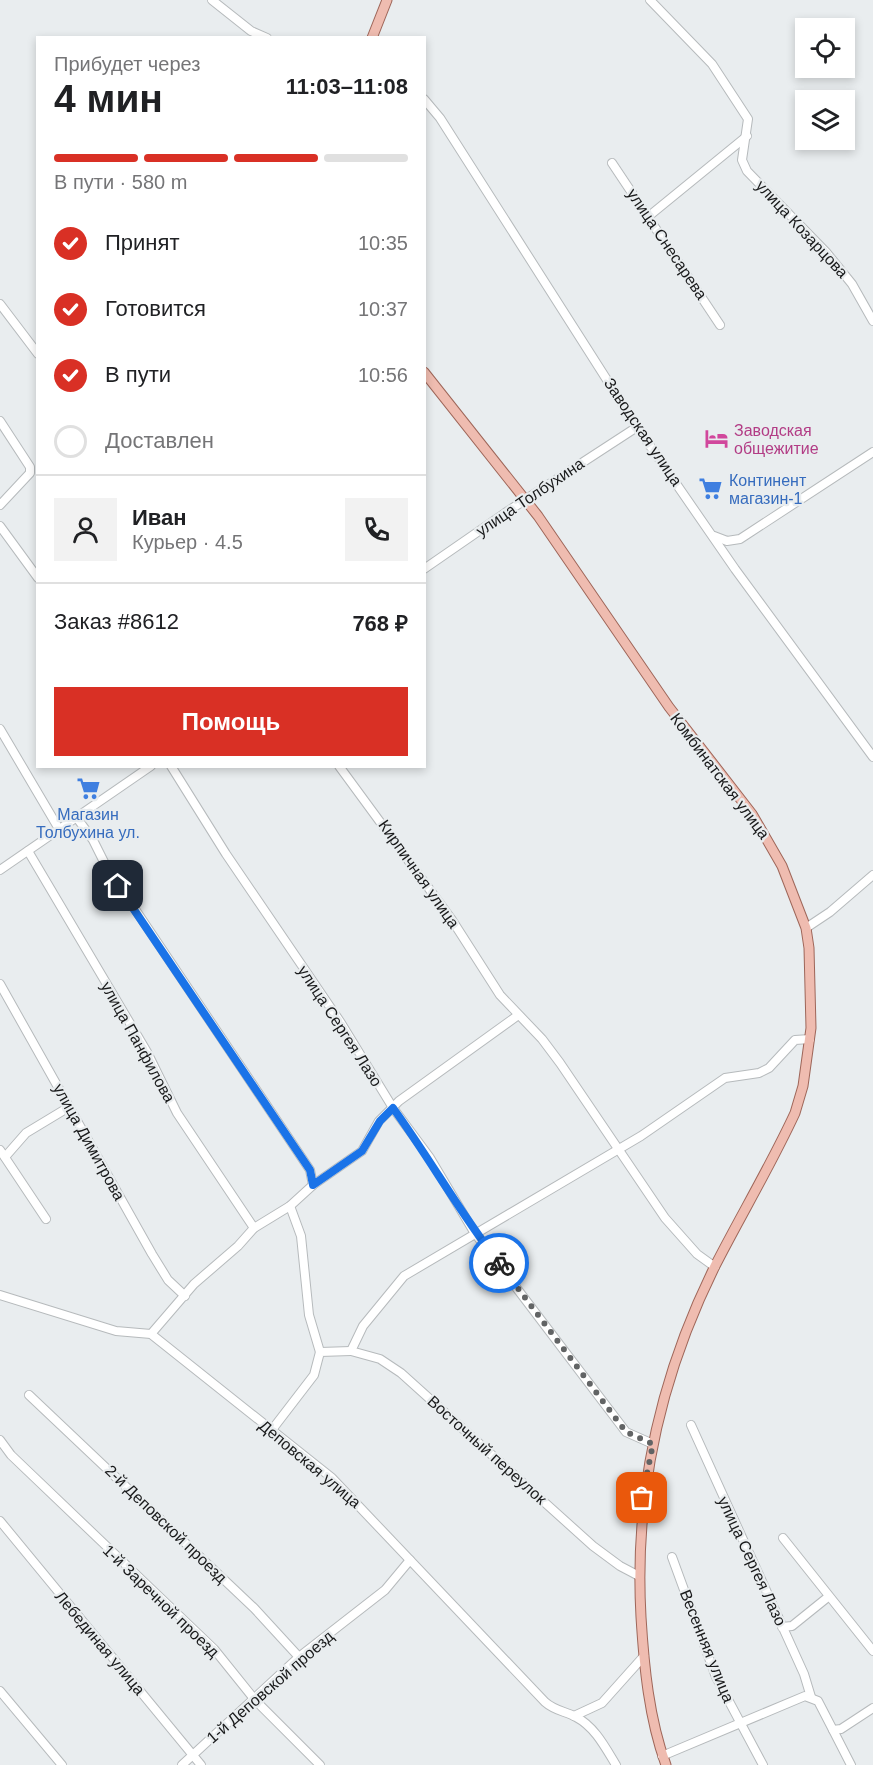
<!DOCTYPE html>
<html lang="ru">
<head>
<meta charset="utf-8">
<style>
	body { margin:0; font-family:Arial,sans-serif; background:#f2f2f2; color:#202124; height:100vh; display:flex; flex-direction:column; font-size:22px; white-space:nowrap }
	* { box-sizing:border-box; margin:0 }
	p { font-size:20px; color:#757577 }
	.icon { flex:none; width:33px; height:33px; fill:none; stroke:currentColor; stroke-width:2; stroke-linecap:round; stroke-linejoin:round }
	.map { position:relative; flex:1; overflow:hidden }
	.details { position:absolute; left:36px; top:36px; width:390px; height:732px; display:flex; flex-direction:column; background:#fff; border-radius:0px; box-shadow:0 3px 9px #0003 }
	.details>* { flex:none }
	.buttons { position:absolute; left:795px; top:18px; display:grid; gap:12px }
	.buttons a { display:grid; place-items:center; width:60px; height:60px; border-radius:0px; background:#fff; box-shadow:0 3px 9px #0003; font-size:30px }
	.pin { position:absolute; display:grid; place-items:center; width:51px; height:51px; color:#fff; margin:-26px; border-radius:12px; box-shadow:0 3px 9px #0006 }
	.courier { position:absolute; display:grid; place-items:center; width:60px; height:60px; margin:-30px; border:4px solid #1a73e8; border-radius:50%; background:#fff; color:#222; box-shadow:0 2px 8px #0007 }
	.headline em { font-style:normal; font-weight:700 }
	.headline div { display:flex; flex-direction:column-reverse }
	.headline { display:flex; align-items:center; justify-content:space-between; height:102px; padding:0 18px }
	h1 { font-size:39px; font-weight:700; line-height:45px }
	.bar { display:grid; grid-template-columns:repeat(4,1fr); gap:9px 6px; align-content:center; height:72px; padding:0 18px }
	.bar i { height:8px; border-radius:4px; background:#e0e0e0 }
	.bar .on { background:#d93025 }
	.bar p { grid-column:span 4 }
	.line { display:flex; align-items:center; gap:15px; padding:0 18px; border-top:2px solid #e0e0e0 }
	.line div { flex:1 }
	.round { display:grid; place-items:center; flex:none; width:63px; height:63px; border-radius:0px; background:#f2f2f2 }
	ol { padding:0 18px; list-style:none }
	li { display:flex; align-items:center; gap:18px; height:66px }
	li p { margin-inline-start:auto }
	li .icon { padding:6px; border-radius:50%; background:#d93025; color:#fff; stroke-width:4 }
	li:last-child { color:#757577 }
	li i { width:33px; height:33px; border:3px solid #e0e0e0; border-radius:50% }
	.button { display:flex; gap:12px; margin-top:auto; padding:12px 18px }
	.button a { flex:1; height:69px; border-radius:0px; background:#d93025; color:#fff; font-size:24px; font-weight:700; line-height:69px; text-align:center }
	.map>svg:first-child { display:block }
</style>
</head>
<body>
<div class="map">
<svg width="873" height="1765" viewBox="0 0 873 1765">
	<rect width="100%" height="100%" fill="#e9edef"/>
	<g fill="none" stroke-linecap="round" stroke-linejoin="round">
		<defs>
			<g id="minor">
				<path d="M212,0L251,31L267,38"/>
				<path d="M650,0L712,64L748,119L742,160L747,171L826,252L852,284L873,321"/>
				<path d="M424,99L440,118L637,427L735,569L873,757"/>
				<path d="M612,163L720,325"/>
				<path d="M649,216L747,136"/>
				<path d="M0,304L38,354"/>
				<path d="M0,421L30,467V473L0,505"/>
				<path d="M0,526L38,578"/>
				<path d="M714,536L727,541L740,539L873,452"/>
				<path d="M424,569L505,513L637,427"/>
				<path d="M0,729L59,829"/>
				<path d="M171,766L226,854L341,1023L393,1108L430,1158L474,1232L626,1432L653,1444"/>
				<path d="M339,766L452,920L500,995L542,1039L560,1063L665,1218L697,1254L715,1267"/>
				<path d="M77,818L93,840L106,866L310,1170L313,1185"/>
				<path d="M28,851L147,1052L177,1113L254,1228"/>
				<path d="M0,870L151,766"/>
				<path d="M806,928L830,912L873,875"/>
				<path d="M0,984L152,1254L168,1280L185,1296"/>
				<path d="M0,1150L46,1219"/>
				<path d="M5,1157L26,1133L69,1107"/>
				<path d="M290,1206L301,1236L309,1315L320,1352"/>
				<path d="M0,1295L116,1331L151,1334L332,1478L545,1702C555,1711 565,1711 576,1717C595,1727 605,1747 616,1765"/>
				<path d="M151,1334L194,1284L238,1246L254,1228L290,1206L313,1185L362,1151L379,1121L399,1101L517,1016"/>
				<path d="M29,1395L254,1608L299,1657"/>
				<path d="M691,1425L804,1674L811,1697"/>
				<path d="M271,1431L314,1375L320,1352L351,1351"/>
				<path d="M0,1440L11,1455L214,1649L255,1700L320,1765"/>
				<path d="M0,1521L201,1765"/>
				<path d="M783,1538L873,1651"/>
				<path d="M672,1557L716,1677L763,1765"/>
				<path d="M639,1576L620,1566L593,1546L401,1373L380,1359L351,1351L363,1326L404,1276L641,1136L725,1078L759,1073L769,1068L795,1040L810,1039"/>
				<path d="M782,1627L792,1626L828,1597"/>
				<path d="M0,1691L62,1765"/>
				<path d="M574,1716L602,1703L644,1656"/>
				<path d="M833,1730L851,1765"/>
				<path d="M662,1756L805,1696L818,1701L833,1730L841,1729L873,1708"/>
				<path d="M182,1765L299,1657L385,1590L410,1560"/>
			</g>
			<g id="major">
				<path d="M372,38L387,0"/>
				<path d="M424,372L538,516L669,707L752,814L782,866L806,928L809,948L811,1028L803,1086L795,1113C771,1165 741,1215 715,1266C660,1377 634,1494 641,1617C644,1666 649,1719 666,1765"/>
			</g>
		</defs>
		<use href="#minor" stroke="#b6babc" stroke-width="10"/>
		<use href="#major" stroke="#9e6659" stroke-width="11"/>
		<use href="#minor" stroke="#fff" stroke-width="8"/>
		<use href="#major" stroke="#efbcb0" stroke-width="9"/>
	</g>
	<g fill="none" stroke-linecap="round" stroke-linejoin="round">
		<path stroke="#626465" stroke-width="6" stroke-dasharray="0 10.8" d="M499,1263L626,1432L653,1444L642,1498"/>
		<path stroke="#1a73e8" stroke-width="8" d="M118,886L310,1170L313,1185L362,1151L380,1121L393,1108C430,1159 460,1213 499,1263"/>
	</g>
	<defs>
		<symbol id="hotel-bare" viewBox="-9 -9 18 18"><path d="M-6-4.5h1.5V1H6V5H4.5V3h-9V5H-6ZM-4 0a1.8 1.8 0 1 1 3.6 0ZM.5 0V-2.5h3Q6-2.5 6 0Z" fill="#d1479c" stroke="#e9edef" stroke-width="2.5" paint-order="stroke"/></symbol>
		<symbol id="supermarket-bare" viewBox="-9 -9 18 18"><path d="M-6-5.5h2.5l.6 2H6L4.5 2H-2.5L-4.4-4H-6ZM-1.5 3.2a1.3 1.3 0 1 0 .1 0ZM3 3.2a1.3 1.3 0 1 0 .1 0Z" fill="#3f7fe0" stroke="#e9edef" stroke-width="2.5" paint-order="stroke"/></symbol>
	</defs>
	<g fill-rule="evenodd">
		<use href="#hotel-bare" x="700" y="422" width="33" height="33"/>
		<use href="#supermarket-bare" x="694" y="472" width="33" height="33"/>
		<use href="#supermarket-bare" x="72" y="772" width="33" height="33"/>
	</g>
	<g text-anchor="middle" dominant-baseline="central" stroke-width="4.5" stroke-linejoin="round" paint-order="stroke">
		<g font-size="16" fill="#191a1b" stroke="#e9edef">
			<text transform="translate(802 229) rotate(47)">улица Козарцова</text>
			<text transform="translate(667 244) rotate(56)">улица Снесарева</text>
			<text transform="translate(643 432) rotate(56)">Заводская улица</text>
			<text transform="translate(530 497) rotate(-34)">улица Толбухина</text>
			<text transform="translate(720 776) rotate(53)">Комбинатская улица</text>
			<text transform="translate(419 874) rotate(55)">Кирпичная улица</text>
			<text transform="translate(340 1026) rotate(57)">улица Сергея Лазо</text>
			<text transform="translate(138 1042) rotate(61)">улица Панфилова</text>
			<text transform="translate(89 1142) rotate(61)">улица Димитрова</text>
			<text transform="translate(487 1450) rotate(42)">Восточный переулок</text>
			<text transform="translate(310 1464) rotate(40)">Деповская улица</text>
			<text transform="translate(166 1524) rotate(44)">2-й Деповской проезд</text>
			<text transform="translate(752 1561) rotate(65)">улица Сергея Лазо</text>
			<text transform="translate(161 1601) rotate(44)">1-й Заречной проезд</text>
			<text transform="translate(100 1643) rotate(50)">Лебединая улица</text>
			<text transform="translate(707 1646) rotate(68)">Весенняя улица</text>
			<text transform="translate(270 1687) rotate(-41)">1-й Деповской проезд</text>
		</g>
		<g font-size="16" fill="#b23c85" stroke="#e9edef" text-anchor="start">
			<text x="734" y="430">Заводская<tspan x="734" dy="18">общежитие</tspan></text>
		</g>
		<g font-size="16" fill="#366cbe" stroke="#e9edef" text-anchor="start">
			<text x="729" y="480">Континент<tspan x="729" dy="18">магазин-1</tspan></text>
			<text x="88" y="814" text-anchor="middle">Магазин<tspan x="88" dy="18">Толбухина ул.</tspan></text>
		</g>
	</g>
</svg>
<div class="buttons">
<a><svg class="icon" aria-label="locate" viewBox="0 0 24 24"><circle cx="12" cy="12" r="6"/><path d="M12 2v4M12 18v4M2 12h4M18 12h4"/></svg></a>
<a><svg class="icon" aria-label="layers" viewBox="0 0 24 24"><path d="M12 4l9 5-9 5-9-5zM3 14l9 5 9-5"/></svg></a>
</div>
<div class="pin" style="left:642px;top:1498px;background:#ea580c"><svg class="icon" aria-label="bag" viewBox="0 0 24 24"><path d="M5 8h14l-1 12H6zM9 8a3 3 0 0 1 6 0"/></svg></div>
<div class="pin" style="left:118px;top:886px;background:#1f2937"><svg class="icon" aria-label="home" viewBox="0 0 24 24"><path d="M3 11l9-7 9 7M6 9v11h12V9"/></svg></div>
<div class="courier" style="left:499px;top:1263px"><svg class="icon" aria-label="bike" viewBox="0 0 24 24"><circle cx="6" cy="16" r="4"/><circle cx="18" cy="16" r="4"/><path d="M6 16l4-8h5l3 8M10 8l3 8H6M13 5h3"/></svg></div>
<section class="details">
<div class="headline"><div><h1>4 мин</h1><p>Прибудет через</p></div><em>11:03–11:08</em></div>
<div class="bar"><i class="on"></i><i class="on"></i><i class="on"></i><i></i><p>В пути · 580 m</p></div>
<ol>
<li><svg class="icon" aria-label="check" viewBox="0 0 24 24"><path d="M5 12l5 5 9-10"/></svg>Принят<p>10:35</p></li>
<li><svg class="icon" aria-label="check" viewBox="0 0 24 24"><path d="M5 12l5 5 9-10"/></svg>Готовится<p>10:37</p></li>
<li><svg class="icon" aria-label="check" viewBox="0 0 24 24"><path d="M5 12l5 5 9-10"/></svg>В пути<p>10:56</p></li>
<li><i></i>Доставлен</li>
</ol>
<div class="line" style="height:108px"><a class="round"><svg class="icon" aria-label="person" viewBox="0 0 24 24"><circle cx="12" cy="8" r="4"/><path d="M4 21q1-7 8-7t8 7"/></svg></a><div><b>Иван</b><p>Курьер · 4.5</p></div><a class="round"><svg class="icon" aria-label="phone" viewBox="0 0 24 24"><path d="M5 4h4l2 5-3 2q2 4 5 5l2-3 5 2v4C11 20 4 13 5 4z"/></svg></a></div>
<div class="line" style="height:78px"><div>Заказ #8612</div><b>768 ₽</b></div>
<div class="button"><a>Помощь</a></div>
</section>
</div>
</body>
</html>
